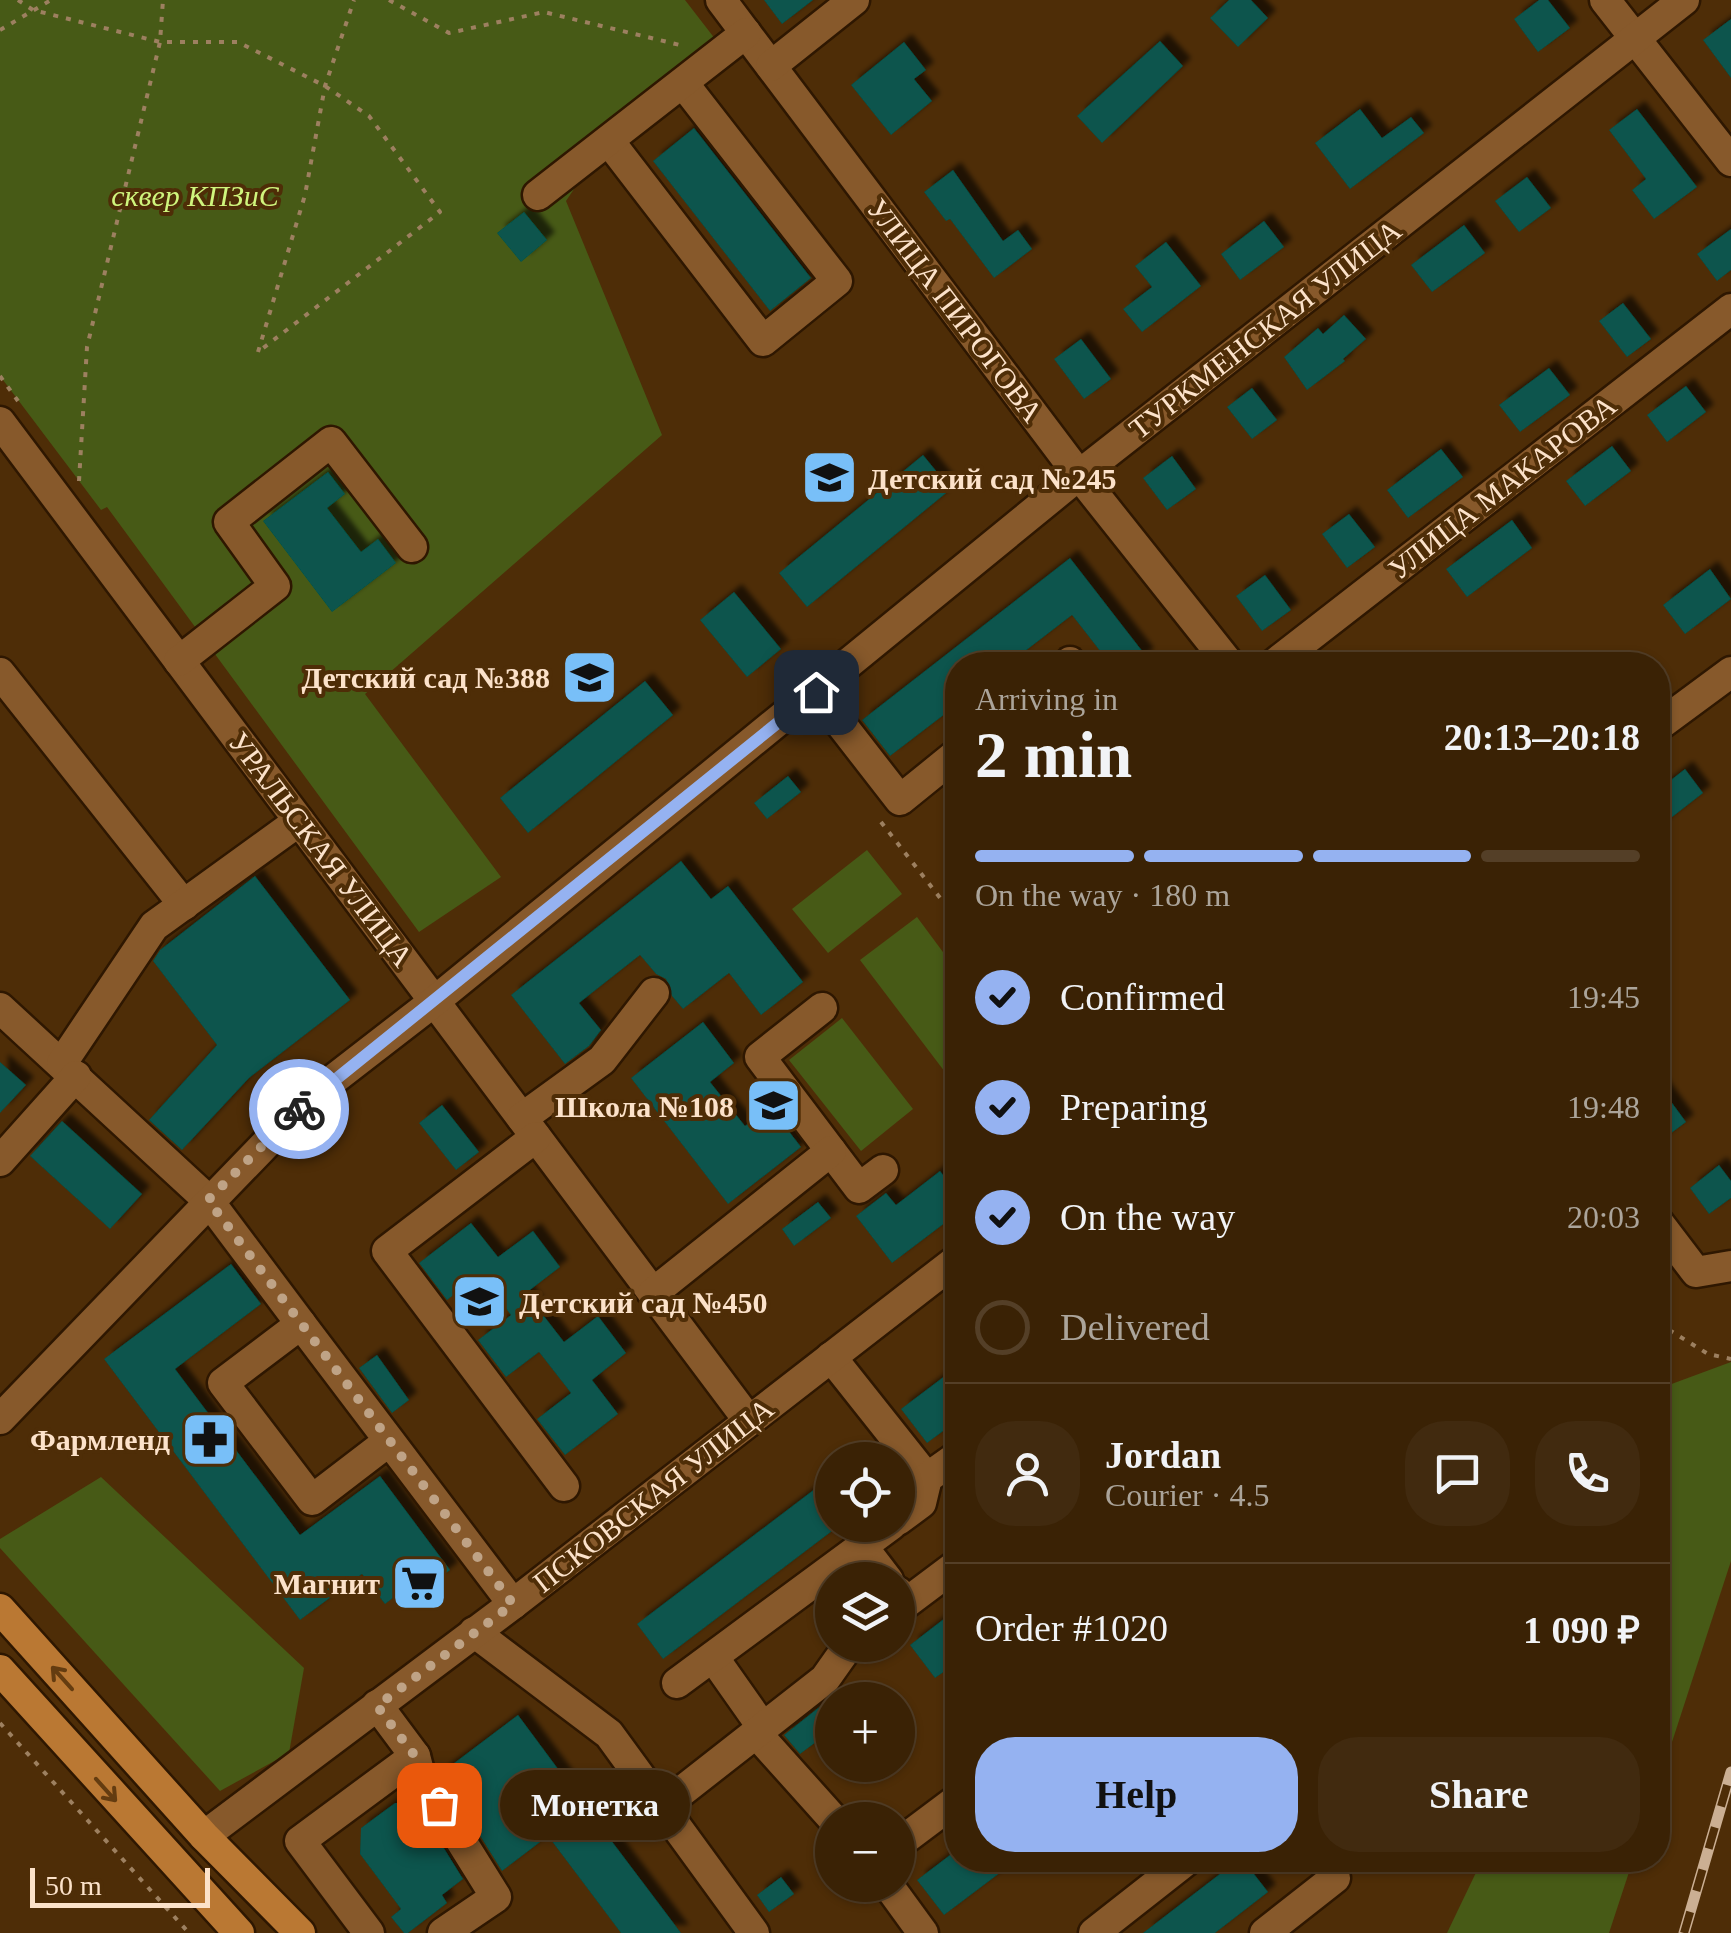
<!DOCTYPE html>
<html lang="en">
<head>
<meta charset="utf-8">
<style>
	body { margin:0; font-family:Georgia,serif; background:#412a0f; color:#f1f3f6; height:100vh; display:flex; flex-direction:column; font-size:38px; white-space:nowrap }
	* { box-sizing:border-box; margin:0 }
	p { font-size:32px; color:#aba49a }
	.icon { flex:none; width:55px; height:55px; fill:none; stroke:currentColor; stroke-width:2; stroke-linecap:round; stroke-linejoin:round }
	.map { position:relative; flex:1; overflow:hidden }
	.drawer { position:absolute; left:945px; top:652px; width:725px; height:1220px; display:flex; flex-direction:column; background:#3a2205; border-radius:40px; box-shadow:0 2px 8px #0004,0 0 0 2px #543f27 }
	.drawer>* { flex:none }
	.controls { position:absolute; left:815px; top:1442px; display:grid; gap:20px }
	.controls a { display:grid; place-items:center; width:100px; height:100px; border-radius:50%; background:#3a2205; box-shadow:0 2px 8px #0004,0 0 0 2px #543f27; font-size:50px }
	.scale { position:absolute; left:30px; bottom:25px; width:180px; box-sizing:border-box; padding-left:10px; border:5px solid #fce2ca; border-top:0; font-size:28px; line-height:35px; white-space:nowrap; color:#fce2ca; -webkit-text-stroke:8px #4e2d07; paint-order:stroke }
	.pin { position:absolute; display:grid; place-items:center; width:85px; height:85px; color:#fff; margin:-42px; border-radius:20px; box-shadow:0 5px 15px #0006 }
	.courier { position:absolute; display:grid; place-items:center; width:100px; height:100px; margin:-50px; border:8px solid #95b2f1; border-radius:50%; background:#fff; color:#222; box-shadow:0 2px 12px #0007 }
	.bubble { position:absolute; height:70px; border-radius:35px; background:#3a2205; box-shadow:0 2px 8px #0004,0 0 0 2px #543f27; font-size:32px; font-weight:800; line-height:70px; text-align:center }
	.overview em { font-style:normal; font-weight:800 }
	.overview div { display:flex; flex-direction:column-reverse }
	.overview { display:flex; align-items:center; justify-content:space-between; height:170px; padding:0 30px }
	h1 { font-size:65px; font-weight:800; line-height:75px }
	.bar { display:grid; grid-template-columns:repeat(4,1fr); gap:15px 10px; align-content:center; height:120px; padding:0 30px }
	.bar i { height:12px; border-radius:8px; background:#543f27 }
	.bar .on { background:#95b2f1 }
	.bar p { grid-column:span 4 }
	.line { display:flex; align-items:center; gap:25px; padding:0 30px; border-top:2px solid #543f27 }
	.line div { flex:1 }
	.round { display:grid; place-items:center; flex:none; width:105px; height:105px; border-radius:40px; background:#412a0f }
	ol { padding:0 30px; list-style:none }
	li { display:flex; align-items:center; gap:30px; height:110px }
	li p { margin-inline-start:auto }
	li .icon { padding:10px; border-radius:50%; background:#95b2f1; color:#111; stroke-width:4 }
	li:last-child { color:#aba49a }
	li i { width:55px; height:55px; border:5px solid #543f27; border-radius:50% }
	.cta { display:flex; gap:20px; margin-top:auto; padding:20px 30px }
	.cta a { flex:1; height:115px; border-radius:40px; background:#95b2f1; color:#111; font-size:40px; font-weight:800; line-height:115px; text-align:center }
	.cta a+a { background:#412a0f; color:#f1f3f6 }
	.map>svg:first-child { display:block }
</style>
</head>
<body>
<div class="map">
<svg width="1731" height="1933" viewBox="0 0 1731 1933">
	<defs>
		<filter id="shadow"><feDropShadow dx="8" dy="-8" stdDeviation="2.5" flood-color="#0009"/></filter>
	</defs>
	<rect width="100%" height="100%" fill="#4e2d07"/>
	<g fill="#475a16">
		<path d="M0,0H685L719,44L623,116L566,201L662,435L365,694L501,877L419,932L107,507L101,510L0,376Z"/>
		<path d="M867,850L902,894L828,953L792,909Z"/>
		<path d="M917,917L957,971V1069L948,1076L860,960Z"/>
		<path d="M842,1018L913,1109L861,1151L789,1060Z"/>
		<path d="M1731,1362V1561L1658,1785V1389Z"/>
		<path d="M101,1477L304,1668L289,1753L220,1791L0,1548V1539Z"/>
		<path d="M1482,1860H1633L1609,1933H1447Z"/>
	</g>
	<g fill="#07544d" filter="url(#shadow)">
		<path d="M764,0H813L782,24Z"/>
		<path d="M1229,0H1251L1268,18L1238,47L1210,18Z"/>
		<path d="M1539,0H1548L1570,28L1538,52L1514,19Z"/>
		<path d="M1731,19V78L1703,40Z"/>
		<path d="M1160,41L1183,66L1102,143L1077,116Z"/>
		<path d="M904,42L926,70L914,79L932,101L891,135L851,85Z"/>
		<path d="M1360,109L1382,138L1411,117L1424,133L1350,189L1315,143Z"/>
		<path d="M1637,109L1697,187L1654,219L1632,190L1646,179L1609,130Z"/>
		<path d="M694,128L811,278L770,311L653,161Z"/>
		<path d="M953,170L1003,241L1018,230L1032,249L994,278L950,219L946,221L924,192Z"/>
		<path d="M1527,177L1551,208L1519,232L1495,201Z"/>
		<path d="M524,212L547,240L521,262L497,233Z"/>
		<path d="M1264,221L1284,247L1240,280L1221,254Z"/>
		<path d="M1464,225L1485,253L1432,292L1411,265Z"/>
		<path d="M1731,229V270L1717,281L1697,254Z"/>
		<path d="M1166,242L1201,286L1142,332L1123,309L1152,287L1135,266Z"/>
		<path d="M1623,303L1651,339L1627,357L1599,321Z"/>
		<path d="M1344,315L1366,339L1343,359L1345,361L1307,390L1284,357L1318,328L1323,334Z"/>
		<path d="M1081,339L1111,379L1084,399L1054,359Z"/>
		<path d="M1549,368L1570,395L1520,432L1499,405Z"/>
		<path d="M1686,386L1706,412L1667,442L1647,415Z"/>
		<path d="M1252,388L1277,420L1252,439L1227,407Z"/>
		<path d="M1612,446L1631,471L1585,506L1566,481Z"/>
		<path d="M1441,449L1463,477L1408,518L1387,490Z"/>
		<path d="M923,455L951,489L807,607L779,573Z"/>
		<path d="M1172,456L1196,489L1167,510L1143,478Z"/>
		<path d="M328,472L345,494L327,508L361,552L378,539L396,563L332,612L263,521Z"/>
		<path d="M1349,514L1375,547L1347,568L1322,534Z"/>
		<path d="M1512,520L1532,548L1467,597L1446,569Z"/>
		<path d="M1070,558L1146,656L1134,665H1111L1072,615L1007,665H958V704L890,756L862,720Z"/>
		<path d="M1710,569L1731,599L1685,634L1663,605Z"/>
		<path d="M1265,575L1291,610L1262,631L1236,596Z"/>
		<path d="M734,592L781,649L747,677L700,620Z"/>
		<path d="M645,681L673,715L528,833L500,798Z"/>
		<path d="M1685,769L1703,793L1658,828V790Z"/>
		<path d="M788,776L801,792L767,819L754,803Z"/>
		<path d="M681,861L711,899L728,886L803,982L761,1015L729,973L683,1009L672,996L666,979L656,974L640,955L579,1003L601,1030L589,1046L565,1064L511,995Z"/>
		<path d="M255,876L350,1000L249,1078L182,1150L149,1120L217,1045L153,961L160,950Z"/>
		<path d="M703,1022L734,1063L710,1082L745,1126L770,1107L801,1147L728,1204L631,1078Z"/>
		<path d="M0,1062L26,1085L0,1113Z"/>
		<path d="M1658,1084L1686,1122L1658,1143Z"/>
		<path d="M442,1105L479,1152L456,1170L419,1123Z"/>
		<path d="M62,1121L142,1194L110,1229L30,1156Z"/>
		<path d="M1719,1165L1731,1181V1198L1709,1214L1690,1188Z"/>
		<path d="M940,1171L958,1195V1213L892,1263L856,1216L886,1193L896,1205Z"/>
		<path d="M818,1202L831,1218L794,1246L782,1229Z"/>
		<path d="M471,1223L498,1257L533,1231L560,1267L526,1293L564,1342L598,1316L626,1353L592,1380L618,1414L565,1455L537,1419L571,1393L539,1352L506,1377L478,1340L511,1315L480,1275L447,1300L419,1263Z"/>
		<path d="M231,1264L261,1304L175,1369L300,1535L380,1476L450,1570L417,1595L410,1585L385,1604L362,1574L300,1620L104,1359Z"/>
		<path d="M377,1355L409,1400L392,1413L359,1368Z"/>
		<path d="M958,1366V1420L927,1443L901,1409Z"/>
		<path d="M832,1476V1531L663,1659L637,1624Z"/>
		<path d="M958,1608V1662L935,1678L910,1645Z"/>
		<path d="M832,1697V1730L800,1754L784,1735Z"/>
		<path d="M518,1715L601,1827L681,1933H621L548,1836L502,1871L441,1773Z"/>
		<path d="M395,1803H416L463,1879L442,1895L447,1903L408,1933H404L391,1917L401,1909L360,1854L361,1828Z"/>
		<path d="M958,1849V1860H1017L944,1915L917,1880Z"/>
		<path d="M1238,1860H1243L1268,1892L1215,1933H1143Z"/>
		<path d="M781,1877L794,1894L769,1912L757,1895Z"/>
	</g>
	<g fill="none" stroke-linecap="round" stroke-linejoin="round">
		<defs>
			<g id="minor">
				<path d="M721,0L1079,475L1230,665"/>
				<path d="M1605,0L1731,161"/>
				<path d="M771,66L854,0"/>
				<path d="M609,141L763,341L837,281L683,83"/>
				<path d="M538,195L746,33"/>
				<path d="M0,422L749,1421"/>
				<path d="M179,661L275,586L229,522L331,442L412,547"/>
				<path d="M1067,665L1070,662"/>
				<path d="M1273,665L1731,309"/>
				<path d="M0,673L184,905"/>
				<path d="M816,692L900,800L958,753"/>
				<path d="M1658,726L1731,672"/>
				<path d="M0,1008L208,1200L301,1324"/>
				<path d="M822,1008L760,1057L859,1188L883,1170"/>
				<path d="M62,1063L154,926L299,821"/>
				<path d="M522,1118L602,1060L654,993"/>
				<path d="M536,1137L387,1251L564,1486"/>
				<path d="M0,1161L76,1076"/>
				<path d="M1658,1222L1696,1272L1731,1266"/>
				<path d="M653,1293L831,1151"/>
				<path d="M831,1357L927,1478"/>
				<path d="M0,1419L312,1096L436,1000L1079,475L1684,0"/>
				<path d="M389,1441L312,1500L223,1383L301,1324L513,1604"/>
				<path d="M898,1520L921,1503L927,1478L958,1456"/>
				<path d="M862,1546L888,1580"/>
				<path d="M898,1592L906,1603L958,1564"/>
				<path d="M474,1632L609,1734L754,1933"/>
				<path d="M713,1657L763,1728"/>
				<path d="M677,1683L891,1525"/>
				<path d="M377,1705L415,1756L420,1775L496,1897L443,1933"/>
				<path d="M756,1733L834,1820"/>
				<path d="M663,1806L825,1679L849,1645"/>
				<path d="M204,1836L513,1604L958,1259"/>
				<path d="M898,1844L958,1799"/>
				<path d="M888,1885L923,1933"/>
				<path d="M369,1933L300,1841L415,1756"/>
				<path d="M1094,1933L1187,1860"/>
				<path d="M1265,1933L1335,1878"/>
			</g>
			<g id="major">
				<path d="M0,1609L204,1836L300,1933"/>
				<path d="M0,1670L239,1933"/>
			</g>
		</defs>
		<use href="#minor" stroke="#2e1701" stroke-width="35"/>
		<use href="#major" stroke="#2e1701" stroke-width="35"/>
		<g stroke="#9d8060" stroke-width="4" stroke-dasharray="5 8" stroke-linecap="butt">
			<path d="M18,0L33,10L160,42H238L325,86L369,116L440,212L258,352"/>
			<path d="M389,0L449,33L544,12L684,46"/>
			<path d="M0,30L51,0"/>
			<path d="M258,352L305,195L325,86L354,0"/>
			<path d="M0,376L18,401"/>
			<path d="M79,481L87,347L160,42L163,0"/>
			<path d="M881,822L958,921"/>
			<path d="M1658,1323L1708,1354L1731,1359"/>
			<path d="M0,1723L189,1933"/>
		</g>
		<use href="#minor" stroke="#87592b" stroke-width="30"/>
		<use href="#major" stroke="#ba7833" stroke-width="30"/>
		<defs>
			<path id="rail" d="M1684,1933L1731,1772"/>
		</defs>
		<use href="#rail" stroke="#cbaf93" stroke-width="11"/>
		<use href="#rail" stroke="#4e2d07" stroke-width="8" stroke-dasharray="22" stroke-linecap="butt"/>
	</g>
	<defs><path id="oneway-shaft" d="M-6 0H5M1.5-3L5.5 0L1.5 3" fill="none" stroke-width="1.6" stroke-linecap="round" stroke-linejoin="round" transform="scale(2.5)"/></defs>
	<g stroke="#643c10">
		<use href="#oneway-shaft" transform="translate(62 1678) rotate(-132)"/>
		<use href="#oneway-shaft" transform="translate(106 1790) rotate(48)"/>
	</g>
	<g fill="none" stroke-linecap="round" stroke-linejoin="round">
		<path stroke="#bfa386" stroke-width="10" stroke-dasharray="0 18" d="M299,1109L208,1200L513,1604L377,1706L415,1756L420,1774L439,1805"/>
		<path stroke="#95b2f1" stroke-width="12" d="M299,1109L816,692"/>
	</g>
	<defs>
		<symbol id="school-square" viewBox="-11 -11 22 22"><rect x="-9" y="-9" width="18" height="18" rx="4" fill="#78bff8" stroke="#4e2d07"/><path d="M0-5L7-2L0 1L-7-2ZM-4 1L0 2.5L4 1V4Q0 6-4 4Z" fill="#111"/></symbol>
		<symbol id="pharmacy-square" viewBox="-11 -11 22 22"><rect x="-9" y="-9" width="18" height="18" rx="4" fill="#78bff8" stroke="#4e2d07"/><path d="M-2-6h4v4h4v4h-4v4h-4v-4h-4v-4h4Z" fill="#111"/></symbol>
		<symbol id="supermarket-square" viewBox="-11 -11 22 22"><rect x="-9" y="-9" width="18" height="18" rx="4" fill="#78bff8" stroke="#4e2d07"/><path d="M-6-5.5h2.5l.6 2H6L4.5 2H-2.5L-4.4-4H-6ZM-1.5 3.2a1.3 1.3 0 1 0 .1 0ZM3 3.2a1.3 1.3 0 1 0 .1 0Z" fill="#111"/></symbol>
	</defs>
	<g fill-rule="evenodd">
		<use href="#school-square" x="798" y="446" width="63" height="63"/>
		<use href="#school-square" x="558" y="646" width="63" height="63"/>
		<use href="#school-square" x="742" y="1074" width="63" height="63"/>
		<use href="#school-square" x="448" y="1270" width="63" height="63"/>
		<use href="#pharmacy-square" x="178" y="1408" width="63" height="63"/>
		<use href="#supermarket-square" x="388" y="1552" width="63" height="63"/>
	</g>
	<g text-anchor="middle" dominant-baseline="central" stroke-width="8" stroke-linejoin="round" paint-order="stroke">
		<g font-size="30" font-style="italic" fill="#cff57d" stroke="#4e2d07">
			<text x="195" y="195">сквер КПЗиС</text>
		</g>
		<g font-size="30" fill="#fce2ca" stroke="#4e2d07">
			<text transform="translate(955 310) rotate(53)">УЛИЦА ПИРОГОВА</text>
			<text transform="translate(1265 329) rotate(-38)">ТУРКМЕНСКАЯ УЛИЦА</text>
			<text transform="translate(1502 487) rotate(-38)">УЛИЦА МАКАРОВА</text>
			<text transform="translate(321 849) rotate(53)">УРАЛЬСКАЯ УЛИЦА</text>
			<text transform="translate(653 1495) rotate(-38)">ПСКОВСКАЯ УЛИЦА</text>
		</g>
		<g font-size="30" font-weight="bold" fill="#fce2ca" stroke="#4e2d07" text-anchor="end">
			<text x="868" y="478" text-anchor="start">Детский сад №245</text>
			<text x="550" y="677">Детский сад №388</text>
			<text x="734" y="1106">Школа №108</text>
			<text x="519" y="1302" text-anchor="start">Детский сад №450</text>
			<text x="170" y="1439">Фармленд</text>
			<text x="380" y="1583">Магнит</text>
		</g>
	</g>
</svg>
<div class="controls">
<a><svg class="icon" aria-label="locate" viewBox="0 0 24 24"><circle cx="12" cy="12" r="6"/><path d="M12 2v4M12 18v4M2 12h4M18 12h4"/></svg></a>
<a><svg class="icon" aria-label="layers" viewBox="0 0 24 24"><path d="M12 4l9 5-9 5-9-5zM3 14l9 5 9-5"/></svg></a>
<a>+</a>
<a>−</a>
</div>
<div class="scale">50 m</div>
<div class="pin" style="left:439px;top:1805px;background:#ea580c"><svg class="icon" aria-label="bag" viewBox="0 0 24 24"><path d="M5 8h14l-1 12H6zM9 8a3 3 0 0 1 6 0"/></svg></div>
<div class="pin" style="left:816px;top:692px;background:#1f2937"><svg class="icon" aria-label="home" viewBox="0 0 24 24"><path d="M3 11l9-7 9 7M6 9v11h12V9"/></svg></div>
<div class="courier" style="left:299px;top:1109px"><svg class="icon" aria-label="bike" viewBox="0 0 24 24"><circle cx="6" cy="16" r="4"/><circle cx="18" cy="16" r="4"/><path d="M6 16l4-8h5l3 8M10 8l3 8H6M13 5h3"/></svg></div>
<div class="bubble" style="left:500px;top:1770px;width:190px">Монетка</div>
<section class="drawer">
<div class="overview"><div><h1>2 min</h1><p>Arriving in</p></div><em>20:13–20:18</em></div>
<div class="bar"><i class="on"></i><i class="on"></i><i class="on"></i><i></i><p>On the way · 180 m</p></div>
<ol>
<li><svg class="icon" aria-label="check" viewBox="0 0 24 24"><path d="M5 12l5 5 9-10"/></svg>Confirmed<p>19:45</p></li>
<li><svg class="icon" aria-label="check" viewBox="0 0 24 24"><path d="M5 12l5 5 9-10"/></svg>Preparing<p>19:48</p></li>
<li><svg class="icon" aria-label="check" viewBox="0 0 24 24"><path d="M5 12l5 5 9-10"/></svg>On the way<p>20:03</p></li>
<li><i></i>Delivered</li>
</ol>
<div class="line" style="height:180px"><a class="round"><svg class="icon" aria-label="person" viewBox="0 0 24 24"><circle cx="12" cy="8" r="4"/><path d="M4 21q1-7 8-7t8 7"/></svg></a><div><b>Jordan</b><p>Courier · 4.5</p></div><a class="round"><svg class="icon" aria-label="chat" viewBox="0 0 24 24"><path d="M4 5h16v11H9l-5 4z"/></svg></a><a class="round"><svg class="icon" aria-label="phone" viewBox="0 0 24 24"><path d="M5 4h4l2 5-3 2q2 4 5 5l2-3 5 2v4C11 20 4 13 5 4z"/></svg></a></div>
<div class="line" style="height:130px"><div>Order #1020</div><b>1 090 ₽</b></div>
<div class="cta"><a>Help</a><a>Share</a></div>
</section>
</div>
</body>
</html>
